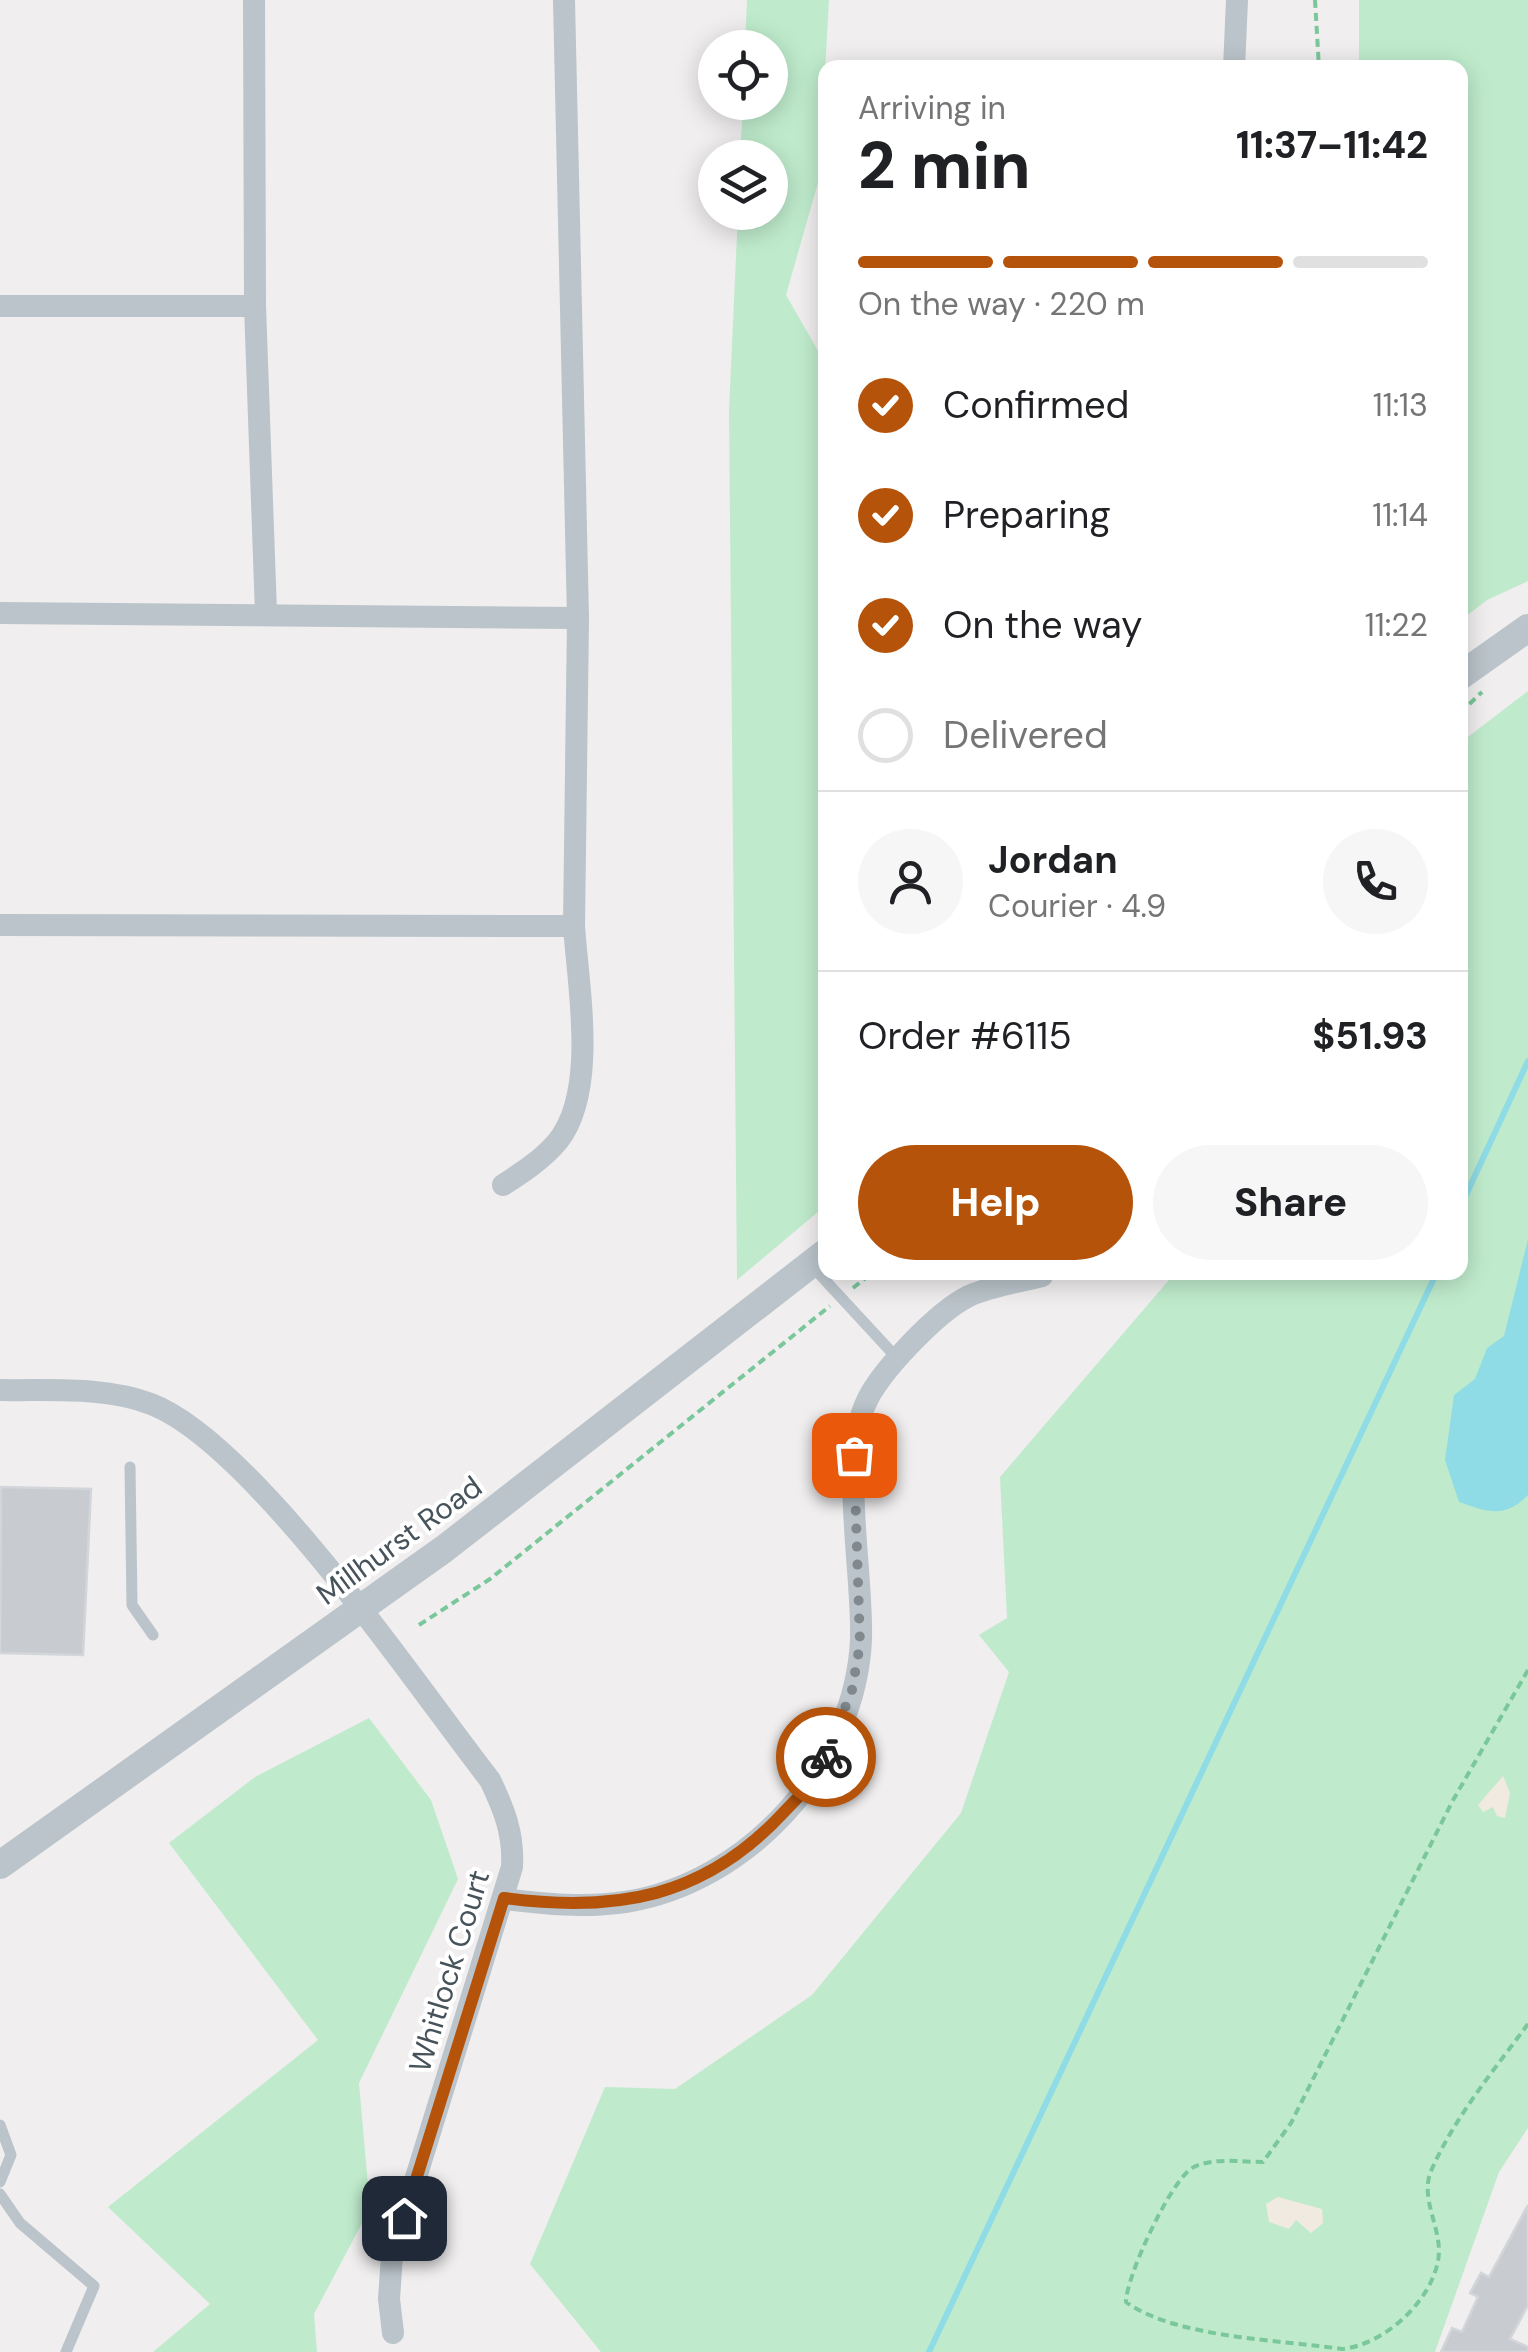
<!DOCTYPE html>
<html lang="en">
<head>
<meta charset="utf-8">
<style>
	body { margin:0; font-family:"DM Sans",sans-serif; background:#f6f6f6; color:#202124; height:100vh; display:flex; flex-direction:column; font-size:38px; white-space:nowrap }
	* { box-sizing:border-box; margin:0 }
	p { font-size:32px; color:#757577 }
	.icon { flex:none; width:55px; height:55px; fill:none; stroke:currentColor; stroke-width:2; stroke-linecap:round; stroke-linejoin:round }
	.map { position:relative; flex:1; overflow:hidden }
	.details { position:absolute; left:818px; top:60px; width:650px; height:1220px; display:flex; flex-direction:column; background:#fff; border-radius:20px; box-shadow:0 5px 25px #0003 }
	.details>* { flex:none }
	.buttons { position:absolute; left:698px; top:30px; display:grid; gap:20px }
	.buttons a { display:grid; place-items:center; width:90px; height:90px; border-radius:50%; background:#fff; box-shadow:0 5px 25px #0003; font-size:50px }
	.pin { position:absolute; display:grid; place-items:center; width:85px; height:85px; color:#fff; margin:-42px; border-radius:20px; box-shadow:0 5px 15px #0006 }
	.courier { position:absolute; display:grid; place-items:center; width:100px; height:100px; margin:-50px; border:8px solid #b45309; border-radius:50%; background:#fff; color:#222; box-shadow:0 2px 12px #0007 }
	.summary em { font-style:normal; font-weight:800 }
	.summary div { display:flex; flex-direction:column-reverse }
	.summary { display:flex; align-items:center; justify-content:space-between; height:170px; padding:0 40px }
	h1 { font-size:65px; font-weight:800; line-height:75px }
	.bar { display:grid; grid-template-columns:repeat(4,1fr); gap:15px 10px; align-content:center; height:120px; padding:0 40px }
	.bar i { height:12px; border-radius:8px; background:#e0e0e0 }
	.bar .current { background:#b45309 }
	.bar p { grid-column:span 4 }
	.line { display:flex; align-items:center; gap:25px; padding:0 40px; border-top:2px solid #e0e0e0 }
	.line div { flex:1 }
	.round { display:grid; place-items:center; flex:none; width:105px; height:105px; border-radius:52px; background:#f6f6f6 }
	ol { padding:0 40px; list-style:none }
	li { display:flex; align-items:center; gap:30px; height:110px }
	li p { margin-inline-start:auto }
	li .icon { padding:10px; border-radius:50%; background:#b45309; color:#fff; stroke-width:4 }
	li:last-child { color:#757577 }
	li i { width:55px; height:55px; border:5px solid #e0e0e0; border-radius:50% }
	.cta { display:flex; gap:20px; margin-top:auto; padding:20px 40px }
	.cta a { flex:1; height:115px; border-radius:60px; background:#b45309; color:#fff; font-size:40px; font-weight:800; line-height:115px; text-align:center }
	.cta a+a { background:#f6f6f6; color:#202124 }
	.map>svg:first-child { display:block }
</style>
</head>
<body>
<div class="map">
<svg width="1528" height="2352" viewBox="0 0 1528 2352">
	<rect width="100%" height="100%" fill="#f0eeee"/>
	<g fill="#bfebcc">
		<path d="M747,0H829L819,179L786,295L825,363V1206L737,1280L729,410L738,213L770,212V158L740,157L743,103L770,102V48L745,47Z"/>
		<path d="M1359,0H1528V581L1487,600L1460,621V68L1359,67Z"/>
		<path d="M1528,691V2128L1499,2172L1435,2352H601L530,2264L605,2087L675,2089L812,1995L961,1813L1009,1672L979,1635L1007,1618L1000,1477L1175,1273L1460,1272V743Z"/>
		<path d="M369,1718L431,1800L458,1879L359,2083L370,2208L314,2314L317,2352H153L210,2304L108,2207L318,2040L169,1843L255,1777Z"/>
	</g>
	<g fill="#f1eae0">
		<path d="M1503,1776L1510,1793L1505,1818L1497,1816L1493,1807L1483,1812L1478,1805Z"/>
		<path d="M1278,2197L1322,2209L1323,2223L1311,2233L1296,2220L1289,2229L1269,2222L1266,2204Z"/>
	</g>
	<path fill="#8fdce6" d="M1528,1239V1495C1504,1519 1488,1512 1459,1502L1445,1460L1454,1395L1475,1379L1487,1348L1504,1336Z"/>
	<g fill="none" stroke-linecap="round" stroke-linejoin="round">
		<g stroke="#8fdce6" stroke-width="6">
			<path d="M1460,1208L1528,1061"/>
			<path d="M929,2352L1437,1272"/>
		</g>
	</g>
	<g fill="#c8ccd0" stroke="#d2d5d9" stroke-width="2.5">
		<path d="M1,1487L91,1489L83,1655L0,1653Z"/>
		<path d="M1528,2205V2305L1510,2339L1528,2347V2352H1441L1452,2328L1462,2332L1478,2297L1470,2293L1481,2273L1489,2277Z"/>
	</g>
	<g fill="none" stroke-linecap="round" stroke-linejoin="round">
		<g stroke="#79c79a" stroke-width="4" stroke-dasharray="8 5" stroke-linecap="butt">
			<path d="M1315,0L1319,68"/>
			<path d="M1460,713L1482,692"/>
			<path d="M853,1288L873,1272"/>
			<path d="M419,1625L490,1579L830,1306"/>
			<path d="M1528,1670L1452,1802L1291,2123L1263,2162C1241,2162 1212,2157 1192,2168C1170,2182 1126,2277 1126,2302C1175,2338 1282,2340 1342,2349C1383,2345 1430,2303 1438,2261C1444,2231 1419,2200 1431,2171C1454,2118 1494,2070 1528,2024"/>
		</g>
		<g stroke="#bac4ca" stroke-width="11">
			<path d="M811,1265L896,1357"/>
			<path d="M130,1467L132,1605L153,1635"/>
			<path d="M0,2125L11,2155L0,2182"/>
			<path d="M0,2194L20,2223L94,2286L66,2352"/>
		</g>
		<g stroke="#bac4ca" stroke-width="22">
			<path d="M254,0L255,306L266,613"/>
			<path d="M1234,68L1237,0"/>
			<path d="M0,306H255"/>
			<path d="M0,613L578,618"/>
			<path d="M0,925L574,926L578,618L564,0"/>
			<path d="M503,1185C523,1172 543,1159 558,1141C598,1090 578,987 574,926"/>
			<path d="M0,1390C49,1391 104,1386 151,1404C253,1443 418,1688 490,1780C504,1809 514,1834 512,1867L392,2255L389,2299L393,2333"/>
			<path d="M504,1899C545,1904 584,1908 625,1902C749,1883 856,1764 861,1639C863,1572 840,1463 865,1405C878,1373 938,1311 969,1296C991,1286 1019,1282 1042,1276"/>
		</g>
		<g stroke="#bac4ca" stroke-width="28">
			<path d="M1460,676L1528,628"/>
			<path d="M0,1865L444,1549L825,1253"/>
		</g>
	</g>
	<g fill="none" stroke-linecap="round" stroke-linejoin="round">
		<path stroke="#82898e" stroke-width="10" stroke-dasharray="0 18" d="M826,1757L852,1690L860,1644L854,1455"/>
		<path stroke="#b45309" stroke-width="12" d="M404,2218L504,1898C616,1913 705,1898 784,1812C801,1794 817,1780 826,1757"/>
	</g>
	<g text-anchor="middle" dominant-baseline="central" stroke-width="8" stroke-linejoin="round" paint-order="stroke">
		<g font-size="30" fill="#47535a" stroke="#fff">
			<text transform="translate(399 1540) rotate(-36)">Millhurst Road</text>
			<text transform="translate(449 1971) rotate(-73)">Whitlock Court</text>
		</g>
	</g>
</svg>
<div class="buttons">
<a><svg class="icon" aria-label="locate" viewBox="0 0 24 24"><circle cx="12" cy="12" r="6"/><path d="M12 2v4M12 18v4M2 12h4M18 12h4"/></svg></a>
<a><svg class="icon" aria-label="layers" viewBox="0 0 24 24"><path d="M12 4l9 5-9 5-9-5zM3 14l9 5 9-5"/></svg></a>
</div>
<div class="pin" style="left:854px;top:1455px;background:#ea580c"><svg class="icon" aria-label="bag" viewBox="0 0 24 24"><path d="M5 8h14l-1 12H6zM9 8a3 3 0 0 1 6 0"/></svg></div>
<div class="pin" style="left:404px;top:2218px;background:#1f2937"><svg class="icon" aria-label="home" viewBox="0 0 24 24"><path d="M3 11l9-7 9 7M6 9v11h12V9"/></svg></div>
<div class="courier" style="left:826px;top:1757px"><svg class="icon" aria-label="bike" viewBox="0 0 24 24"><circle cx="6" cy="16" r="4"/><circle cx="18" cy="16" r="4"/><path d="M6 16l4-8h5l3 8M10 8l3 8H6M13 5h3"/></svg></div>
<section class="details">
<div class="summary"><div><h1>2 min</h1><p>Arriving in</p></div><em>11:37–11:42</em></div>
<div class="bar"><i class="current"></i><i class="current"></i><i class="current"></i><i></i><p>On the way · 220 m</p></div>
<ol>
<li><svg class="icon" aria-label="check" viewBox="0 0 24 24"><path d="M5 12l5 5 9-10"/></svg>Confirmed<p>11:13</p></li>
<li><svg class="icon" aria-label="check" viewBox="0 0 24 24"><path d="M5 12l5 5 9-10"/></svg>Preparing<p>11:14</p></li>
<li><svg class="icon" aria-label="check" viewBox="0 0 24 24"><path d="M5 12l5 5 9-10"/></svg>On the way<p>11:22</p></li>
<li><i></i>Delivered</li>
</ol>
<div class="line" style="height:180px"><a class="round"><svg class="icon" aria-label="person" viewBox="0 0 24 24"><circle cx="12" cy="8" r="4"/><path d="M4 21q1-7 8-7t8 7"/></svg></a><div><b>Jordan</b><p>Courier · 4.9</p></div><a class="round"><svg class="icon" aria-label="phone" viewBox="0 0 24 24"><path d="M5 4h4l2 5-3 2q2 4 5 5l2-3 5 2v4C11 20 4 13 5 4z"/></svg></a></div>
<div class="line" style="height:130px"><div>Order #6115</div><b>$51.93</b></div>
<div class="cta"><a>Help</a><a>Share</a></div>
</section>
</div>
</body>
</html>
